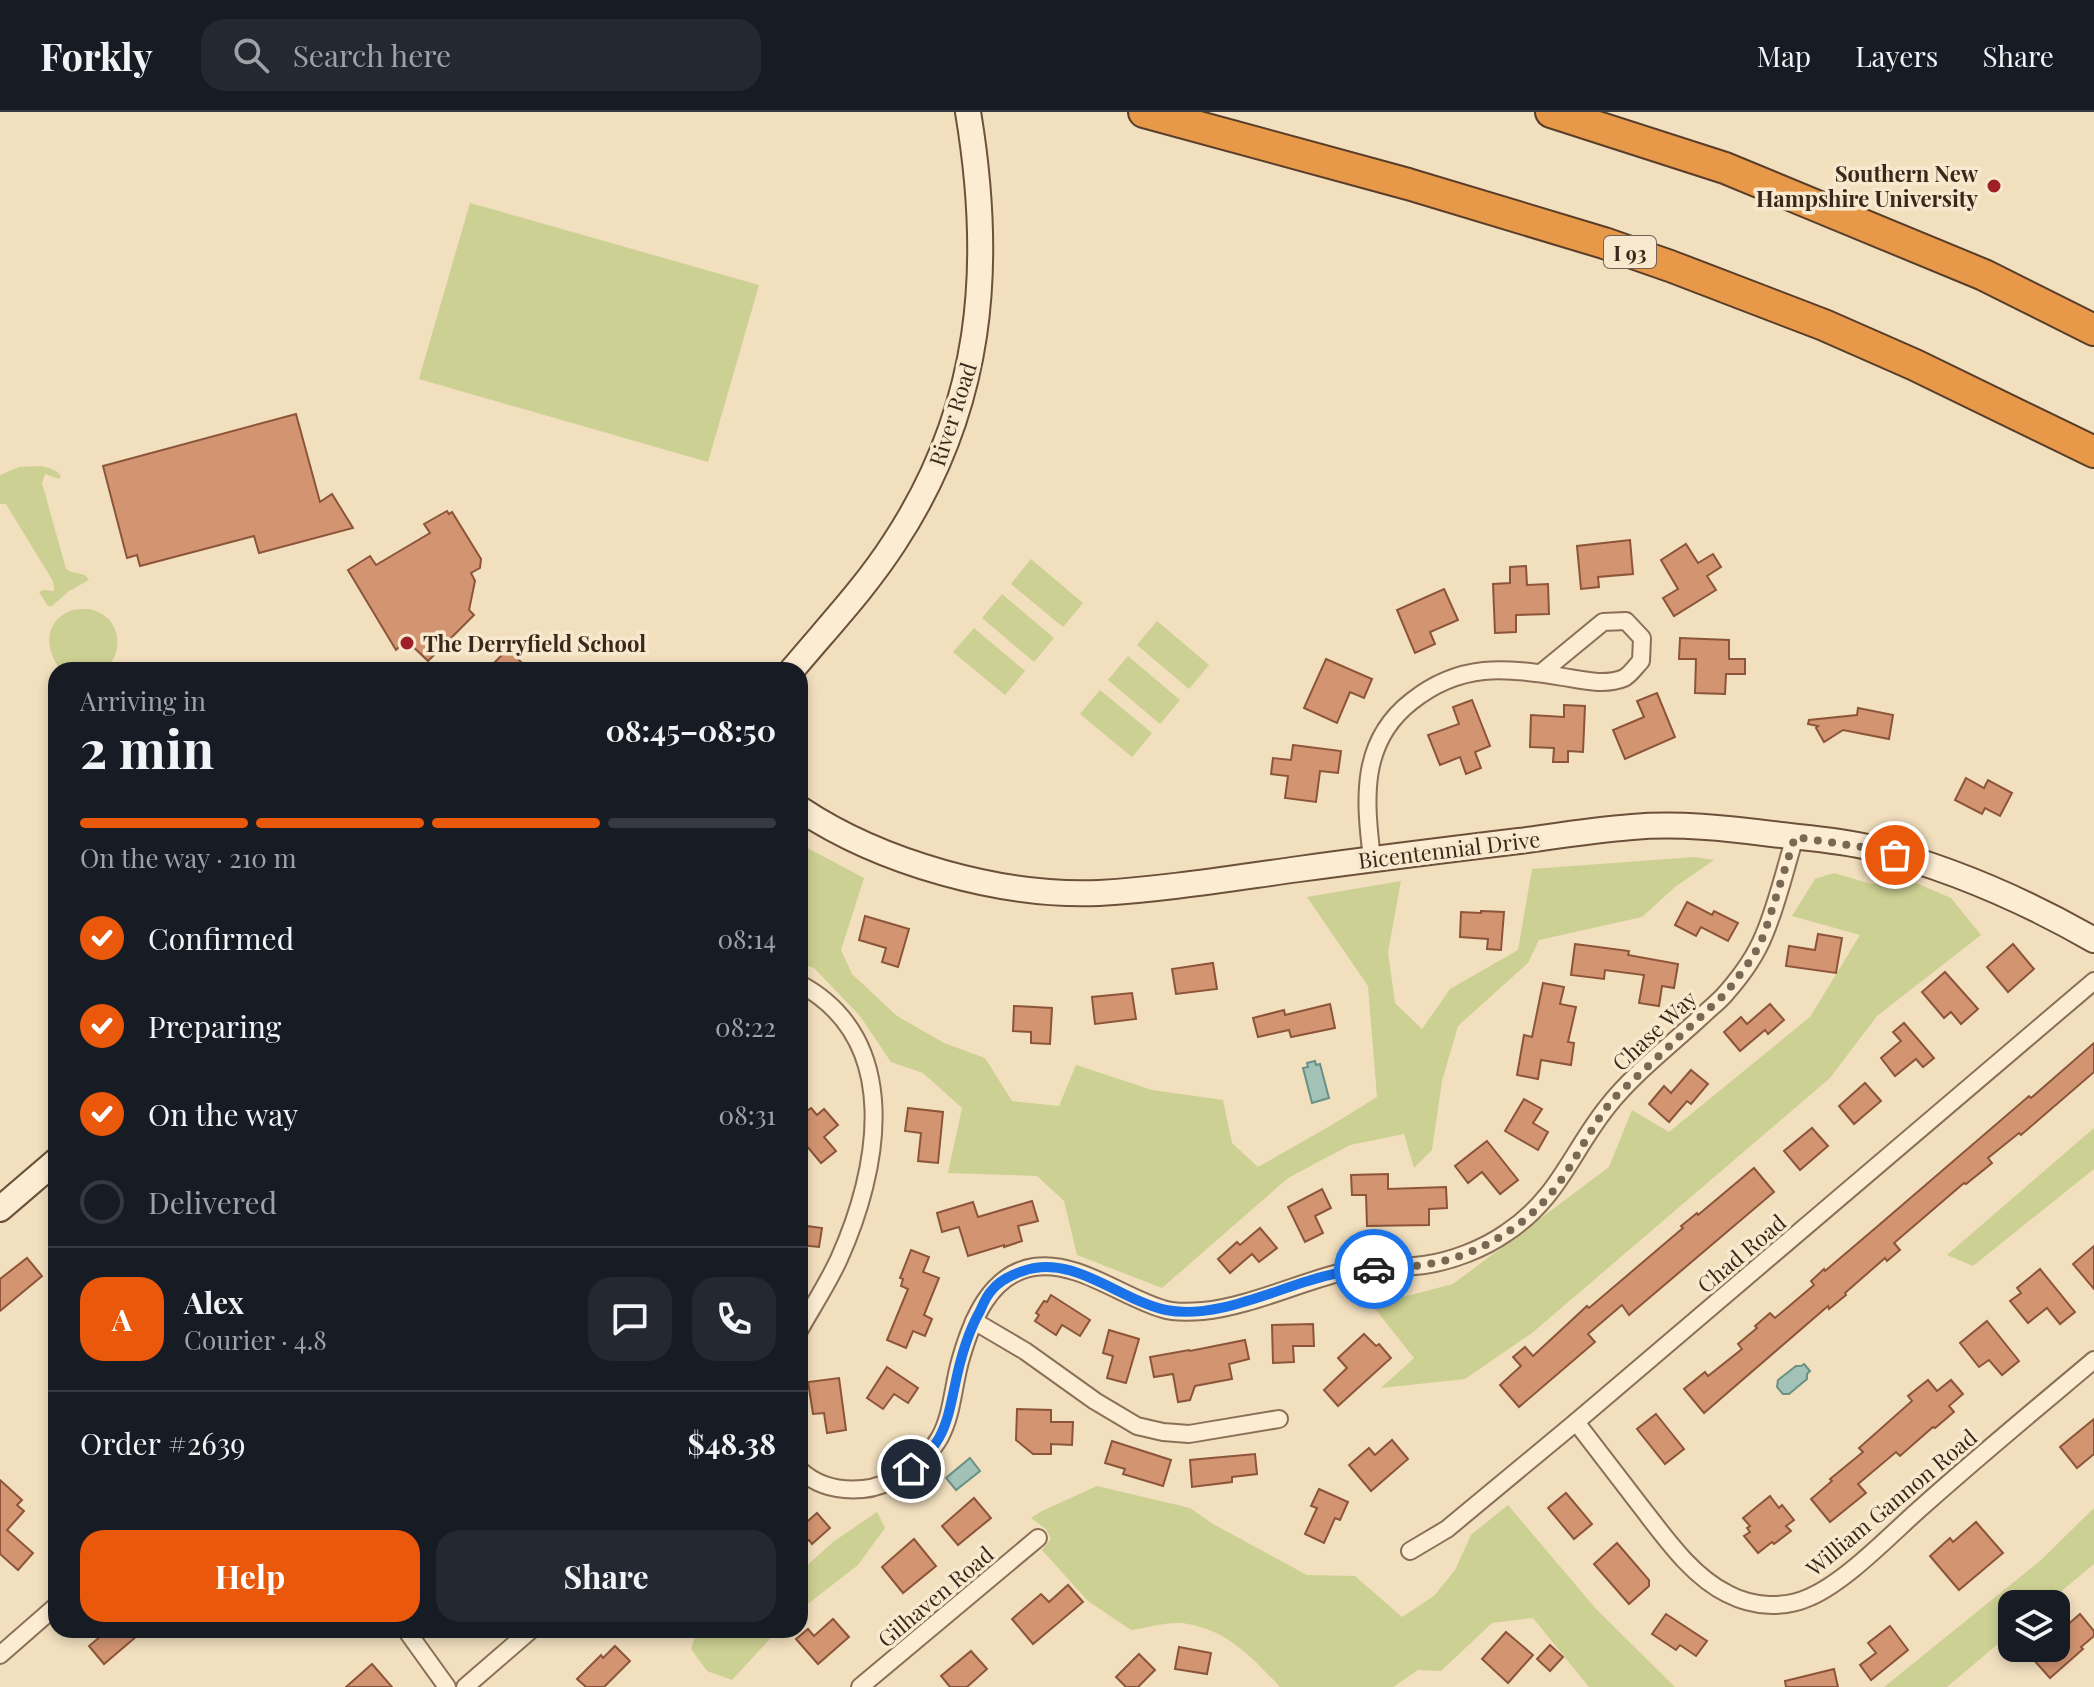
<!DOCTYPE html>
<html lang="en">
<head>
<meta charset="utf-8">
<style>
	body { margin:0; font-family:"Playfair Display",serif; background:#242831; color:#f1f3f6; height:100vh; display:flex; flex-direction:column; font-size:30px; white-space:nowrap }
	* { box-sizing:border-box; margin:0 }
	p { font-size:26px; color:#9ea1a6 }
	.icon { flex:none; width:44px; height:44px; fill:none; stroke:currentColor; stroke-width:2; stroke-linecap:round; stroke-linejoin:round }
	.map { position:relative; flex:1; overflow:hidden }
	.sheet { position:absolute; left:48px; top:550px; width:760px; height:976px; display:flex; flex-direction:column; background:#171b24; border-radius:24px; box-shadow:0 4px 12px #0003 }
	.sheet>* { flex:none }
	.buttons { position:absolute; left:1998px; top:1478px; display:grid; gap:16px }
	.buttons a { display:grid; place-items:center; width:72px; height:72px; border-radius:16px; background:#171b24; box-shadow:0 4px 12px #0003; font-size:40px }
	.pin { position:absolute; display:grid; place-items:center; width:68px; height:68px; color:#fff; margin:-34px; border:4px solid #fff; border-radius:50%; box-shadow:0 2px 8px #0007 }
	.courier { position:absolute; display:grid; place-items:center; width:80px; height:80px; margin:-40px; border:6px solid #1a73e8; border-radius:50%; background:#fff; color:#222; box-shadow:0 2px 10px #0007 }
	.overview em { font-style:normal; font-weight:700 }
	.overview div { display:flex; flex-direction:column-reverse }
	.overview { display:flex; align-items:center; justify-content:space-between; height:136px; padding:0 32px }
	h1 { font-size:52px; font-weight:700; line-height:60px }
	.bar { display:grid; grid-template-columns:repeat(4,1fr); gap:12px 8px; align-content:center; height:96px; padding:0 32px }
	.bar i { height:10px; border-radius:6px; background:#363941 }
	.bar .on { background:#ea580c }
	.bar p { grid-column:span 4 }
	.line { display:flex; align-items:center; gap:20px; padding:0 32px; border-top:2px solid #363941 }
	.line div { flex:1 }
	.round { display:grid; place-items:center; flex:none; width:84px; height:84px; border-radius:24px; background:#242831 }
	ol { padding:0 32px; list-style:none }
	li { display:flex; align-items:center; gap:24px; height:88px }
	li p { margin-inline-start:auto }
	li .icon { padding:8px; border-radius:50%; background:#ea580c; color:#fff; stroke-width:4 }
	li:last-child { color:#9ea1a6 }
	li i { width:44px; height:44px; border:4px solid #363941; border-radius:50% }
	.button { display:flex; gap:16px; margin-top:auto; padding:16px 32px }
	.button a { flex:1; height:92px; border-radius:24px; background:#ea580c; color:#fff; font-size:32px; font-weight:700; line-height:92px; text-align:center }
	.button a+a { background:#242831; color:#f1f3f6 }
	header { display:flex; align-items:center; gap:48px; box-sizing:border-box; height:112px; padding:0 40px; background:#171b24; border-bottom:2px solid #363941 }
	header strong { font-size:38px }
	nav { display:flex; gap:44px; margin-inline-start:auto; font-size:28px }
	.search { width:560px; height:72px; background:#242831; display:flex; align-items:center; gap:20px; box-sizing:border-box; padding:0 28px; border-radius:24px; color:#9ea1a6; font-size:30px }
	.map>svg:first-child { display:block }
</style>
</head>
<body>
<header>
<strong>Forkly</strong>
<div class="search"><svg class="icon" aria-label="search" viewBox="0 0 24 24"><circle cx="10" cy="10" r="6"/><path d="M15 15l6 6"/></svg>Search here</div>
<nav><a>Map</a><a>Layers</a><a>Share</a></nav>
</header>
<div class="map">
<svg width="2094" height="1575" viewBox="0 0 2094 1575">
	<rect width="100%" height="100%" fill="#f1dfbe"/>
	<g fill="#ccd092">
		<path d="M470,91L759,173L708,350L419,267Z"/>
		<path d="M41,354C49,356 56,357 61,364L59,367L45,362L42,371L66,457L72,460L85,463L89,468L69,479L52,494H48L39,480L44,478L54,479L53,469L6,392H0V363L19,355Z"/>
		<path d="M1031,447L1083,491L1063,515L1011,472Z"/>
		<path d="M1002,482L1054,526L1034,550L982,506Z"/>
		<path d="M89,497C120,503 126,538 105,558H61C45,539 43,510 70,499C76,497 83,497 89,497Z"/>
		<path d="M1157,509L1209,553L1189,577L1137,533Z"/>
		<path d="M974,516L1025,559L1005,583L953,540Z"/>
		<path d="M1128,544L1180,588L1160,612L1108,568Z"/>
		<path d="M1100,578L1152,621L1132,645L1080,602Z"/>
		<path d="M800,732L864,766L841,838L852,862L897,904L944,931L985,946L1012,989L1059,994L1076,953L1152,978L1223,988L1232,1031L1258,1055L1335,1011L1377,985L1368,874L1307,785L1401,769L1388,840L1395,891L1422,917L1450,877L1518,838L1532,757L1695,745L1714,748L1675,775L1642,805L1539,828L1528,851L1458,914L1442,969L1432,1038L1414,1056L1404,1022L1350,1033L1288,1066L1162,1176L1077,1143L1064,1089L1037,1064L948,1061L962,996L923,961L891,950L860,904L814,856L800,851Z"/>
		<path d="M1834,761L1871,772L1909,768L1951,786L1981,823L1877,904L1830,966L1532,1221L1465,1267L1381,1276L1414,1246L1372,1193L1453,1172L1609,1055L1632,998L1669,1020L1810,905L1860,823L1792,804L1815,767Z"/>
		<path d="M2094,1016V1057L1973,1154L1947,1143Z"/>
		<path d="M1097,1374L1190,1396L1213,1412L1307,1463L1355,1464L1402,1505L1434,1484L1455,1458L1471,1423L1508,1393L1596,1497L1675,1575H1589L1533,1506L1492,1511L1441,1559L1418,1558L1393,1575H1280C1251,1544 1225,1516 1181,1511C1165,1510 1146,1516 1131,1518L1088,1489L1042,1438L1051,1427L1046,1417L1031,1406L1042,1399Z"/>
		<path d="M2094,1396V1452L2046,1492H2012V1520L1947,1575H1884L2040,1449Z"/>
		<path d="M877,1400L885,1416L858,1453L800,1498V1460L833,1430Z"/>
		<path d="M697,1518H778L732,1568L707,1559L691,1537Z"/>
	</g>
	<g fill="#a2c2b7" stroke="#699184" stroke-width="2">
		<path d="M1315,949L1316,953L1320,952L1329,986L1312,991L1303,956L1308,955L1307,951Z"/>
		<path d="M1804,1252L1810,1259L1807,1262V1267L1789,1282H1783L1777,1275L1778,1268L1796,1254H1801Z"/>
		<path d="M970,1346L980,1359L956,1378L946,1366Z"/>
	</g>
	<g fill="#d29471" stroke="#8c553a" stroke-width="2">
		<path d="M296,302L320,390L332,382L353,416L259,441L254,424L140,454L137,443L127,446L103,354Z"/>
		<path d="M447,399L449,402L452,400L481,447L480,456L471,461L475,469L469,498L474,503L428,549L406,528L396,538L348,458L370,444L376,453L430,421L424,412Z"/>
		<path d="M1630,428L1633,462L1598,465L1599,475L1581,477L1577,434Z"/>
		<path d="M1686,432L1698,451L1713,442L1721,455L1707,464L1716,478L1674,504L1663,486L1678,477L1661,448Z"/>
		<path d="M1526,454L1527,473L1548,472L1549,502L1516,503V520L1495,521L1493,472L1510,471V455Z"/>
		<path d="M1444,477L1458,508L1430,520L1435,532L1415,541L1397,498Z"/>
		<path d="M1680,526L1729,528V547H1745V562H1726L1725,582L1695,581L1696,547H1679Z"/>
		<path d="M508,537L529,558H487Z"/>
		<path d="M1326,547L1372,567L1364,586L1350,580L1337,611L1304,596Z"/>
		<path d="M1657,581L1675,625L1625,647L1613,618L1644,605L1637,589Z"/>
		<path d="M1472,588L1490,634L1475,640L1481,656L1466,662L1460,645L1440,653L1428,623L1459,612L1453,595Z"/>
		<path d="M1564,593L1585,594L1583,640L1568,639V650H1553L1554,636L1530,635L1531,603L1564,605Z"/>
		<path d="M1858,596L1893,603L1889,627L1843,618L1824,630L1816,616L1818,614L1808,612L1809,608L1857,603Z"/>
		<path d="M1293,633L1341,639L1338,661L1320,659L1316,690L1285,686L1288,664L1271,662L1273,646L1291,648Z"/>
		<path d="M1966,666L1984,676L1988,668L2012,681L2000,704L1985,696L1982,702L1955,688Z"/>
		<path d="M1687,790L1712,803L1714,799L1738,811L1728,829L1701,815L1696,824L1675,813Z"/>
		<path d="M1481,799L1504,800L1501,838L1487,837L1488,827L1460,825L1461,800L1481,801Z"/>
		<path d="M865,804L909,817L898,855L882,850L886,836L859,828Z"/>
		<path d="M1818,822L1842,826L1836,861L1786,854L1789,834L1815,838Z"/>
		<path d="M1575,832L1629,839L1628,843L1678,852L1674,876L1662,874L1659,894L1639,891L1644,863L1605,858L1604,867L1571,863Z"/>
		<path d="M2013,832L2034,857L2008,880L1987,855Z"/>
		<path d="M1213,851L1217,877L1176,882L1172,857Z"/>
		<path d="M1945,860L1978,897L1961,912L1951,900L1944,906L1922,880Z"/>
		<path d="M1543,871L1564,875L1560,892L1576,895L1568,930L1574,931L1571,953L1541,948L1538,967L1517,963L1524,923L1532,925Z"/>
		<path d="M1132,881L1136,907L1095,912L1092,885Z"/>
		<path d="M1330,892L1335,916L1291,925L1289,918L1258,925L1253,906L1284,898L1285,903Z"/>
		<path d="M1770,892L1784,908L1768,922L1765,918L1740,939L1724,920L1741,905L1747,912Z"/>
		<path d="M1014,894L1052,896L1050,932L1031,931V920L1013,919Z"/>
		<path d="M1904,911L1934,946L1923,955L1916,947L1895,964L1881,946L1901,929L1893,920Z"/>
		<path d="M2094,931V960L2021,1023L2019,1021L1988,1046L1992,1051L1966,1072L1964,1071L1894,1131L1900,1138L1887,1149L1885,1146L1845,1181L1846,1183L1829,1197L1828,1194L1704,1301L1684,1277L1705,1260L1708,1264L1742,1237L1738,1232L1757,1216L1755,1214L1770,1201L1775,1206L1814,1173L1811,1169L1824,1157L1825,1159L1879,1113L2029,984L2031,986Z"/>
		<path d="M1691,958L1708,972L1691,992L1687,989L1669,1010L1649,992L1664,974L1671,981Z"/>
		<path d="M1865,971L1881,989L1854,1012L1839,994Z"/>
		<path d="M1524,987L1542,997L1533,1011L1548,1020L1538,1038L1505,1019Z"/>
		<path d="M811,996L817,1003L824,997L838,1013L824,1025L836,1039L821,1051L800,1026V1004Z"/>
		<path d="M908,996L943,1000L938,1051L918,1049L921,1021L905,1019Z"/>
		<path d="M1812,1016L1828,1034L1800,1058L1784,1039Z"/>
		<path d="M1487,1029L1518,1068L1500,1082L1482,1060L1468,1071L1455,1054Z"/>
		<path d="M1754,1056L1774,1080L1629,1203L1622,1193L1588,1222L1595,1230L1519,1295L1500,1273L1521,1254L1513,1245L1525,1235L1533,1244L1587,1194L1589,1196L1683,1116L1681,1114L1697,1101L1698,1103Z"/>
		<path d="M1388,1062V1077L1446,1075L1447,1096L1429,1097V1113L1367,1114L1366,1083H1352L1351,1063Z"/>
		<path d="M1322,1077L1331,1096L1315,1104L1323,1121L1305,1130L1288,1095Z"/>
		<path d="M1032,1089L1038,1109L1018,1114L1022,1129L1004,1135V1133L968,1144L959,1115L942,1120L937,1101L973,1090L978,1105Z"/>
		<path d="M800,1113L822,1116L819,1135L800,1133Z"/>
		<path d="M1260,1116L1277,1136L1259,1150L1252,1142L1230,1161L1218,1147L1237,1130L1240,1133Z"/>
		<path d="M2094,1134V1177L2073,1152Z"/>
		<path d="M911,1138L929,1145L923,1160L939,1166L924,1203L932,1207L925,1224L913,1219L906,1236L887,1228L908,1177L901,1174L903,1167L900,1166Z"/>
		<path d="M27,1146L42,1164L0,1199V1167Z"/>
		<path d="M2040,1157L2075,1200L2060,1212L2047,1196L2028,1211L2010,1189L2021,1181L2017,1176Z"/>
		<path d="M1051,1183L1090,1208L1080,1224L1062,1213L1056,1223L1035,1209L1039,1203L1036,1201L1044,1189L1047,1190Z"/>
		<path d="M1987,1209L2019,1249L2002,1263L1989,1248L1979,1255L1960,1231Z"/>
		<path d="M1313,1212L1314,1234H1293L1294,1250L1273,1251L1272,1213Z"/>
		<path d="M1109,1218L1139,1227L1126,1271L1107,1266L1113,1244L1103,1241Z"/>
		<path d="M1364,1222L1376,1234L1379,1232L1391,1246L1338,1294L1324,1278L1347,1256L1338,1246Z"/>
		<path d="M1245,1228L1249,1247L1229,1252L1232,1267L1195,1274L1190,1288L1178,1290L1173,1262L1154,1265L1150,1245L1189,1238L1190,1239Z"/>
		<path d="M887,1255L918,1276L908,1291L894,1282L883,1297L867,1286Z"/>
		<path d="M839,1266L846,1318L827,1321L824,1301L813,1302L808,1270Z"/>
		<path d="M1928,1268L1937,1279L1951,1268L1963,1282L1949,1294L1954,1300L1935,1316L1933,1315L1900,1344L1896,1340L1858,1372L1866,1381L1830,1410L1811,1387L1832,1369L1830,1367L1863,1340L1859,1336L1912,1289L1908,1284Z"/>
		<path d="M1017,1297L1051,1298V1310H1073L1072,1333L1051,1332V1342H1033L1016,1328Z"/>
		<path d="M1656,1302L1684,1337L1665,1352L1637,1317Z"/>
		<path d="M2094,1307V1342L2077,1356L2060,1335Z"/>
		<path d="M1392,1328L1408,1347L1371,1379L1349,1353L1369,1336L1375,1343Z"/>
		<path d="M1112,1329L1171,1348L1163,1374L1123,1362L1125,1357L1105,1351Z"/>
		<path d="M1255,1342L1257,1362L1232,1365V1370L1192,1375L1190,1348Z"/>
		<path d="M0,1368L22,1388L17,1393L24,1399L7,1418L33,1441L18,1458L0,1442Z"/>
		<path d="M1319,1377L1348,1390L1340,1408L1335,1406L1324,1431L1305,1422L1317,1396L1311,1394Z"/>
		<path d="M1566,1381L1592,1412L1574,1427L1548,1396Z"/>
		<path d="M1770,1384L1779,1396L1782,1393L1794,1408L1786,1414L1791,1419L1774,1432L1772,1430L1758,1441L1744,1424L1750,1420L1747,1416L1750,1414L1743,1406Z"/>
		<path d="M974,1386L991,1406L958,1433L942,1414Z"/>
		<path d="M817,1401L830,1416L812,1432L809,1428L800,1435V1416Z"/>
		<path d="M1976,1410L2003,1441L1959,1478L1930,1444L1950,1426L1953,1430Z"/>
		<path d="M914,1427L936,1454L903,1481L882,1455Z"/>
		<path d="M1617,1431L1649,1468V1474L1629,1492L1594,1452Z"/>
		<path d="M1068,1473L1083,1490L1033,1532L1012,1507L1041,1482L1049,1490Z"/>
		<path d="M1666,1502L1707,1529L1696,1544L1680,1533L1676,1538L1652,1522Z"/>
		<path d="M2080,1502L2094,1519V1524L2081,1535L2083,1537L2050,1566L2033,1547L2046,1536H2056V1527L2066,1519L2064,1516Z"/>
		<path d="M833,1507L849,1525L818,1552L796,1527L808,1517L814,1524Z"/>
		<path d="M1890,1514L1908,1538L1871,1568L1860,1553L1876,1541L1868,1531Z"/>
		<path d="M108,1518H144L104,1552L89,1534Z"/>
		<path d="M1506,1520L1533,1543L1508,1571L1482,1547Z"/>
		<path d="M1550,1533L1563,1545L1550,1559L1537,1547Z"/>
		<path d="M615,1534L630,1549L604,1575H586L577,1567L601,1543L603,1546Z"/>
		<path d="M1179,1535L1211,1541L1207,1562L1175,1557Z"/>
		<path d="M971,1539L987,1557L967,1575H950L941,1564Z"/>
		<path d="M1139,1542L1155,1558L1138,1575H1126L1116,1565Z"/>
		<path d="M372,1552L392,1575H346Z"/>
		<path d="M1834,1557L1838,1575H1786L1785,1569Z"/>
	</g>
	<g fill="none" stroke-linecap="round" stroke-linejoin="round">
		<defs>
			<g id="street">
				<path d="M1372,747C1365,688 1359,630 1412,589C1460,551 1505,555 1563,565C1582,568 1605,574 1624,566C1630,563 1636,554 1641,549L1642,526L1626,509L1603,510L1541,561"/>
				<path d="M800,872C904,928 879,1058 839,1147C828,1171 813,1194 800,1217"/>
				<path d="M974,1209L1025,1239L1095,1289L1137,1314L1163,1320L1189,1322L1279,1307"/>
				<path d="M1576,1310C1597,1337 1618,1365 1639,1392C1664,1424 1691,1464 1728,1482C1753,1495 1784,1497 1810,1485C1847,1469 1892,1421 1923,1394C1979,1344 2037,1296 2094,1248"/>
				<path d="M800,1358C817,1374 840,1379 863,1377C877,1376 890,1370 901,1363C917,1354 931,1341 940,1325C953,1301 953,1272 961,1246C972,1208 990,1162 1034,1155C1077,1148 1122,1185 1163,1197C1175,1201 1191,1200 1203,1199C1247,1195 1298,1171 1342,1160C1368,1154 1397,1157 1424,1153C1452,1149 1483,1137 1506,1121C1559,1086 1571,1040 1608,994C1633,962 1672,932 1702,904C1710,896 1720,889 1727,880C1741,864 1756,843 1764,823C1777,793 1785,757 1795,725"/>
				<path d="M1410,1439L1447,1417L1576,1310L2094,869"/>
				<path d="M406,1518L447,1575"/>
				<path d="M0,1543L56,1494"/>
				<path d="M465,1575L531,1518"/>
				<path d="M860,1575L1038,1426"/>
			</g>
			<g id="secondary">
				<path d="M792,558C827,516 865,476 894,431C983,296 994,155 968,0"/>
				<path d="M800,697C881,751 1002,785 1099,781C1166,777 1233,766 1299,757C1372,747 1445,738 1519,729C1556,724 1594,718 1632,715C1678,711 1726,716 1772,722C1805,726 1840,728 1872,736C1950,756 2024,788 2094,828"/>
				<path d="M0,1097L56,1049"/>
			</g>
			<g id="highway">
				<path d="M1144,0L1408,72L1604,131L1670,154L1824,213L1915,253L2094,340"/>
				<path d="M1551,0L1725,56L1984,163L2094,218"/>
			</g>
		</defs>
		<use href="#street" stroke="#8b6f56" stroke-width="20"/>
		<use href="#secondary" stroke="#6c5039" stroke-width="28"/>
		<use href="#highway" stroke="#583d2a" stroke-width="34"/>
		<use href="#street" stroke="#fbecd2" stroke-width="16"/>
		<use href="#secondary" stroke="#fbecd2" stroke-width="24"/>
		<use href="#highway" stroke="#e79848" stroke-width="30"/>
	</g>
	<g fill="none" stroke-linecap="round" stroke-linejoin="round">
		<path stroke="#796854" stroke-width="8" stroke-dasharray="0 14.4" d="M1374,1157C1390,1156 1406,1155 1423,1153C1472,1146 1522,1118 1553,1079C1576,1050 1590,1015 1614,986L1726,881L1753,845L1764,823L1795,725L1869,736L1895,743"/>
		<path stroke="#1a73e8" stroke-width="10" d="M911,1357C922,1348 932,1339 939,1326C948,1310 951,1291 955,1273C960,1248 967,1222 980,1199C983,1192 987,1183 992,1178C1000,1168 1011,1163 1023,1159C1073,1141 1119,1188 1166,1198C1211,1207 1265,1182 1308,1169C1329,1162 1351,1158 1374,1157"/>
	</g>
	<g fill="#9e212a" stroke="#f8e9ce" stroke-width="3">
		<circle cx="1994" cy="74" r="8"/>
		<circle cx="407" cy="531" r="8"/>
	</g>
	<g text-anchor="middle" dominant-baseline="central" stroke-width="7" stroke-linejoin="round" paint-order="stroke">
		<rect fill="#f8e9ce" stroke="#726251" stroke-width="2" x="1604" y="124" width="52" height="32" rx="6"/>
		<g font-size="20" font-weight="bold" fill="#39281b">
			<text x="1630" y="140">I 93</text>
		</g>
		<g font-size="22" font-weight="bold" fill="#39281b" stroke="#f8e9ce" text-anchor="end">
			<text x="1978" y="61">Southern New<tspan x="1978" dy="25">Hampshire University</tspan></text>
			<text x="423" y="531" text-anchor="start">The Derryfield School</text>
		</g>
		<g font-size="22" fill="#39281b" stroke="#f8e9ce">
			<text transform="translate(952 302) rotate(-72)">River Road</text>
			<text transform="translate(1449 737) rotate(-7)">Bicentennial Drive</text>
			<text transform="translate(1654 918) rotate(-43)">Chase Way</text>
			<text transform="translate(1741 1141) rotate(-40)">Chad Road</text>
			<text transform="translate(1891 1390) rotate(-40)">William Gannon Road</text>
			<text transform="translate(935 1484) rotate(-40)">Gilhaven Road</text>
		</g>
	</g>
</svg>
<div class="buttons">
<a><svg class="icon" aria-label="layers" viewBox="0 0 24 24"><path d="M12 4l9 5-9 5-9-5zM3 14l9 5 9-5"/></svg></a>
</div>
<div class="pin" style="left:1895px;top:743px;background:#ea580c"><svg class="icon" aria-label="bag" viewBox="0 0 24 24"><path d="M5 8h14l-1 12H6zM9 8a3 3 0 0 1 6 0"/></svg></div>
<div class="pin" style="left:911px;top:1357px;background:#1f2937"><svg class="icon" aria-label="home" viewBox="0 0 24 24"><path d="M3 11l9-7 9 7M6 9v11h12V9"/></svg></div>
<div class="courier" style="left:1374px;top:1157px"><svg class="icon" aria-label="car" viewBox="0 0 24 24"><path d="M5 17H2v-5l4-1 3-4h7l3 4 3 1v5h-3M9 17h6M6 11h13"/><circle cx="7" cy="17" r="2"/><circle cx="17" cy="17" r="2"/></svg></div>
<section class="sheet">
<div class="overview"><div><h1>2 min</h1><p>Arriving in</p></div><em>08:45–08:50</em></div>
<div class="bar"><i class="on"></i><i class="on"></i><i class="on"></i><i></i><p>On the way · 210 m</p></div>
<ol>
<li><svg class="icon" aria-label="check" viewBox="0 0 24 24"><path d="M5 12l5 5 9-10"/></svg>Confirmed<p>08:14</p></li>
<li><svg class="icon" aria-label="check" viewBox="0 0 24 24"><path d="M5 12l5 5 9-10"/></svg>Preparing<p>08:22</p></li>
<li><svg class="icon" aria-label="check" viewBox="0 0 24 24"><path d="M5 12l5 5 9-10"/></svg>On the way<p>08:31</p></li>
<li><i></i>Delivered</li>
</ol>
<div class="line" style="height:144px"><b class="round" style="background:#ea580c;color:#fff">A</b><div><b>Alex</b><p>Courier · 4.8</p></div><a class="round"><svg class="icon" aria-label="chat" viewBox="0 0 24 24"><path d="M4 5h16v11H9l-5 4z"/></svg></a><a class="round"><svg class="icon" aria-label="phone" viewBox="0 0 24 24"><path d="M5 4h4l2 5-3 2q2 4 5 5l2-3 5 2v4C11 20 4 13 5 4z"/></svg></a></div>
<div class="line" style="height:104px"><div>Order #2639</div><b>$48.38</b></div>
<div class="button"><a>Help</a><a>Share</a></div>
</section>
</div>
</body>
</html>
